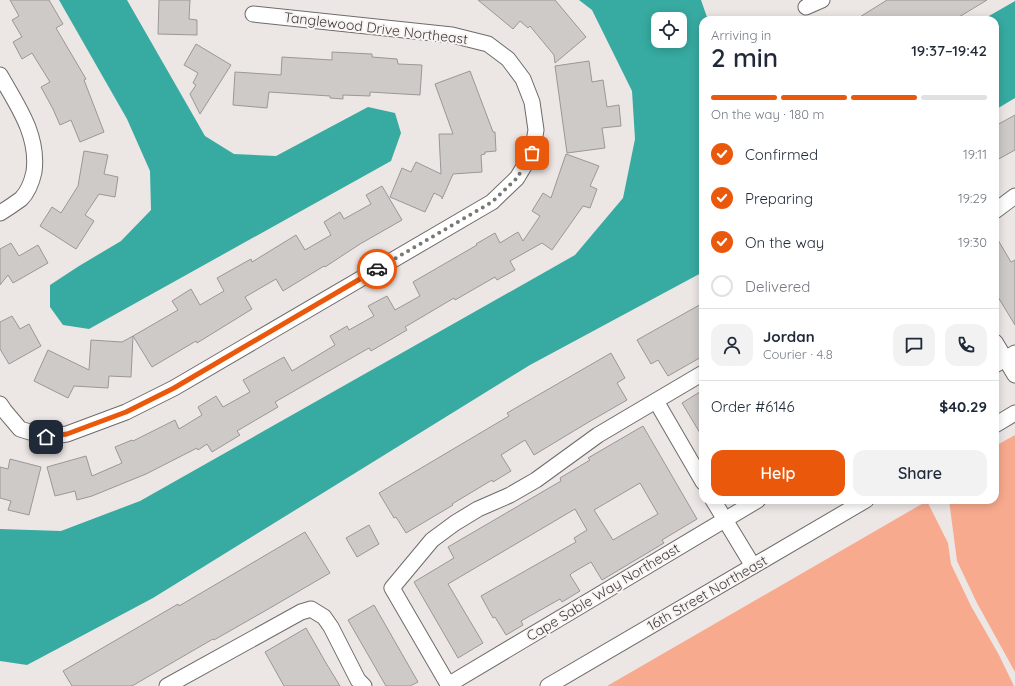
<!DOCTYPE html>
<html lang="en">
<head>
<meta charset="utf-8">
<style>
	body { margin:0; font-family:Quicksand,sans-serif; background:#f2f2f3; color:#1f2937; height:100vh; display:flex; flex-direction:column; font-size:15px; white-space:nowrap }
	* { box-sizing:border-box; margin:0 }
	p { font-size:13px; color:#747a83 }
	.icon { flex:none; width:22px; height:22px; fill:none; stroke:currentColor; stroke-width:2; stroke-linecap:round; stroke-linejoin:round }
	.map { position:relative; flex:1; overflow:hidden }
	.side { position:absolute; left:699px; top:16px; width:300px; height:488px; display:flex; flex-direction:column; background:#fff; border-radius:12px; box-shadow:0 2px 10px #0003 }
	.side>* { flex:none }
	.tools { position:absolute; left:651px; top:12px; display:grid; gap:8px }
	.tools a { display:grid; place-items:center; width:36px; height:36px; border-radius:8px; background:#fff; box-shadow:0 2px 10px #0003; font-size:20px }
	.pin { position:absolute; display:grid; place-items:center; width:34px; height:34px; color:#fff; margin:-17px; border-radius:8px; box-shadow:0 2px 6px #0006 }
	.courier { position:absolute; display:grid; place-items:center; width:40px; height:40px; margin:-20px; border:3px solid #ea580c; border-radius:50%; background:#fff; color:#222; box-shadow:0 1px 5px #0007 }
	.summary em { font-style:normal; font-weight:600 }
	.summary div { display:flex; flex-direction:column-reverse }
	.summary { display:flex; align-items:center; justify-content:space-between; height:68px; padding:0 12px }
	h1 { font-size:26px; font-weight:600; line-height:30px }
	.bar { display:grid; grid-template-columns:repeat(4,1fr); gap:6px 4px; align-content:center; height:48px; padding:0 12px }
	.bar i { height:5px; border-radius:3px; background:#e0e1e3 }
	.bar .current { background:#ea580c }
	.bar p { grid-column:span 4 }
	.line { display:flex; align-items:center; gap:10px; padding:0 12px; border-top:1px solid #e0e1e3 }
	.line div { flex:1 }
	.round { display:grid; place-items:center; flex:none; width:42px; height:42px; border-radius:12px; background:#f2f2f3 }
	ol { padding:0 12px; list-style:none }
	li { display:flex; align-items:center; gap:12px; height:44px }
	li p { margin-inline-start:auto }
	li .icon { padding:4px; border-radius:50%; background:#ea580c; color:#fff; stroke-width:4 }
	li:last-child { color:#747a83 }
	li i { width:22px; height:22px; border:2px solid #e0e1e3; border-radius:50% }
	.action { display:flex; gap:8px; margin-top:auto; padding:8px 12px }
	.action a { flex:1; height:46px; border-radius:12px; background:#ea580c; color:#fff; font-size:16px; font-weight:600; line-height:46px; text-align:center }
	.action a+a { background:#f2f2f3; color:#1f2937 }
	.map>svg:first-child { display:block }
</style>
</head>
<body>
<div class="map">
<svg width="1015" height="686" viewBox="0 0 1015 686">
	<rect width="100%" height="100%" fill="#ece7e5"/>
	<g fill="#f8aa8e">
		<path d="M1015,435V672L977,603L957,561L949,500H995V446Z"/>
		<path d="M927,501L948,543L951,564L971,606L999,655L1014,686H607Z"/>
	</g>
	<g fill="#37aba1" fill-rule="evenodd">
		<path d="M59,0H127L205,136L234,154L276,156L368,107L395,113L401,133L391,161L89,329L63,325L50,307V285L79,266L121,241L151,210L150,171L127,119Z"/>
		<path d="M579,0H701L708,20H703V272L530,365L153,598L27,665L0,661V529L61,531L140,501L575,255L623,198L635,139L632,91L592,10ZM658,19H680V41H658Z"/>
		<path d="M1015,1V98L995,110V20H982Z"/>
	</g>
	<g fill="#cecac8" stroke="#9c9796" fill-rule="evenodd">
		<path d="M10,0H49L63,24L56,28L86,79L84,80L104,132L80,142L71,120L60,125L53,109L41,87L50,82L32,53L22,59L13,42L22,37L12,20L19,16Z"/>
		<path d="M159,0H190L189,19L197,20V35L158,34Z"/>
		<path d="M478,0H555L586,37L555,63L554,55L530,26L528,28L520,21L513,29Z"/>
		<path d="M887,0H987L954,20H855Z"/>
		<path d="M196,44L231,65L200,114L190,94L196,85L193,83L198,73L184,65Z"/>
		<path d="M332,52L372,54V57L397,59L398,64L422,65L420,95L370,92V96L343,95V99L330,98V96L269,92L267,108L233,105L235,72L281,75L282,57L332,60Z"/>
		<path d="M589,61L592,82L603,80L607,107L619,105L621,126L602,128L605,148L567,153L555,66Z"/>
		<path d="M470,71L493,132H495L496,151L485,152V154L481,155L482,172L453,174L442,199V197L434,193L425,212L390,197L402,168L411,172L416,162L441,174L439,134H453L435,84Z"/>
		<path d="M1015,115V150L995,161V126Z"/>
		<path d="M84,151L108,155L104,174L118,177L115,197L99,194L85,215L94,221L76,249L40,226L52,207L61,213L78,186Z"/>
		<path d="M566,154L599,166L590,186L597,189L590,208L583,206L552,250L542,243L510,261L515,270L497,280L495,277L455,300L454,298L405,327L407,330L371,351L369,348L275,402L278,407L237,431L240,435L212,452L207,444L198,450L197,448L146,474L92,496L77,500L75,491L55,496L47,467L86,456L92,476L122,463L115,447L132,440L133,441L175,420L179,429L202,415L198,407L216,396L223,407L250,392L243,380L284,357L292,371L335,345L330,336L347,326L349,330L374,316L368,306L387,296L395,310L420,296L413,282L477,245L476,244L495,233L500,243L518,232L523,241L540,216L532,211L543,193L551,198Z"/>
		<path d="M382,186L402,220L360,244L325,267L324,266L283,291L276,279L245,297L252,309L197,343L196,341L152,367L133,336L178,310L172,301L191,289L200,305L224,291L217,278L251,259L252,262L296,235L305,250L331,235L324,222L340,212L344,219L371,204L366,195Z"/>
		<path d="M995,235L1011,262L1015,260V325L995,292Z"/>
		<path d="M11,243L19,256L38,245L48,263L13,283L8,275L0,285V249Z"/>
		<path d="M703,303V356L668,376L658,360L651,364L637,340Z"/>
		<path d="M12,316L20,329L29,324L41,346L9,364L0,349V322Z"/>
		<path d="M133,336L131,377L109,376L108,388L74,386L68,398L34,381L48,350L89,370L91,340L122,342Z"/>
		<path d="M611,353L625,378L617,383L627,400L587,423L534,455L525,440L501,455L511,471L493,482L492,480L452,504L453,505L406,533L396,517L394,518L379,493L509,416L507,413Z"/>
		<path d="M703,390V438L682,403Z"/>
		<path d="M643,426L697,519L662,540L664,543L602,580L591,562L572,573L570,575L580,591L562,602L560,599L521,621L523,625L506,635L495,617L493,618L481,596L576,542L574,538L587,530L575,509L448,584L483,643L458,658L414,582L454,558L448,547L561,481L560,478L590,460L588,458ZM640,483L658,514L613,540L594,510Z"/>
		<path d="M10,459L41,467L29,515L8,510L11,501L0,498V467L8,469Z"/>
		<path d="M369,525L379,544L357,557L346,538Z"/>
		<path d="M305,532L330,573L270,608L214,640L213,639L132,686H72L63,671L178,604L179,606Z"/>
		<path d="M374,605L418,682L410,686H386L348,620Z"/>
		<path d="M306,628L326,663L340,686H284L265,652Z"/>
	</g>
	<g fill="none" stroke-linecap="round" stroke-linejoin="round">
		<defs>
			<g id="street">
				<path d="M806,7L822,0"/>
				<path d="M0,75C17,105 39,135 34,172C32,181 28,192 21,199C14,204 7,209 0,213"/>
				<path d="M995,211L1015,196"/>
				<path d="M995,342L1015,375"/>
				<path d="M995,365L1015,353"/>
				<path d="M656,401L703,482"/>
				<path d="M0,404L4,410L20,429L46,437L67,434L126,412L174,388L492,202L517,178L532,153L536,130L532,102L523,79L508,59L488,44L452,35L253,14"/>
				<path d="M995,425L1015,413"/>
				<path d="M713,500L753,566"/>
				<path d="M448,685L758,500"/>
				<path d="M167,686L301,612L311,609L324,617L331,627L358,680L364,686"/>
				<path d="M449,686L392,588L432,540L455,523L478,509L510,495L536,480L598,435L703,373"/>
				<path d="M548,686L866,500"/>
			</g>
		</defs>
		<use href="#street" stroke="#6f6b69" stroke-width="17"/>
		<use href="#street" stroke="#fff" stroke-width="15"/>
	</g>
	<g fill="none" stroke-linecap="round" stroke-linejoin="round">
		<path stroke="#7a7876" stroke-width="4" stroke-dasharray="0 7.2" d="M377,269L492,202L517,178L532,153"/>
		<path stroke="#ea580c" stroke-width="5" d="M46,437L67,434L126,412L174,388L377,269"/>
	</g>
	<g text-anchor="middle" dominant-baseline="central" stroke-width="4" stroke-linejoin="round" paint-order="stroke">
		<g font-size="14" fill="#3d3c3b" stroke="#f9f4f2">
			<text transform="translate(376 28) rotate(7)">Tanglewood Drive Northeast</text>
			<text transform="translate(603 592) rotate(-31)">Cape Sable Way Northeast</text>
			<text transform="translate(707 593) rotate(-30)">16th Street Northeast</text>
		</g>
	</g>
</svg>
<div class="tools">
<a><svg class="icon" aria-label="locate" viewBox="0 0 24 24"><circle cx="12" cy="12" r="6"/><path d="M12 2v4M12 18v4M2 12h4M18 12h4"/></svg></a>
</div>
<div class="pin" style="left:532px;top:153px;background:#ea580c"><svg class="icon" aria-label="bag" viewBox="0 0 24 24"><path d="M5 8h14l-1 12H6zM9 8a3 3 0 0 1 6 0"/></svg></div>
<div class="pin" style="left:46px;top:437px;background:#1f2937"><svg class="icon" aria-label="home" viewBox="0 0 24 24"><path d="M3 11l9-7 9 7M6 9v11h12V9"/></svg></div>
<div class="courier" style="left:377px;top:269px"><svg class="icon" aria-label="car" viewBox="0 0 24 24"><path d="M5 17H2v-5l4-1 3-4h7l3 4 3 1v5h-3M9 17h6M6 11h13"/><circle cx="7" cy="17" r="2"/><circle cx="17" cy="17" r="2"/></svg></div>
<section class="side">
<div class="summary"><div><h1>2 min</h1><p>Arriving in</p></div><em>19:37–19:42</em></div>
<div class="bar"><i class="current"></i><i class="current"></i><i class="current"></i><i></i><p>On the way · 180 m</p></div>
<ol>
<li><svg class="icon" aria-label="check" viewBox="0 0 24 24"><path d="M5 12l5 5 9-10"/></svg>Confirmed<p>19:11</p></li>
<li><svg class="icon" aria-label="check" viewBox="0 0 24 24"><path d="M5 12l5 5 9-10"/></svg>Preparing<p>19:29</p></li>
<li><svg class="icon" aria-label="check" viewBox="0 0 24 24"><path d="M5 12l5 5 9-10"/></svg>On the way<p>19:30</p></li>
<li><i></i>Delivered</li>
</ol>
<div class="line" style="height:72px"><a class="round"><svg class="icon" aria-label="person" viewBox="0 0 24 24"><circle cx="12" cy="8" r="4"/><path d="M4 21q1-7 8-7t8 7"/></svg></a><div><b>Jordan</b><p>Courier · 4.8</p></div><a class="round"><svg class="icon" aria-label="chat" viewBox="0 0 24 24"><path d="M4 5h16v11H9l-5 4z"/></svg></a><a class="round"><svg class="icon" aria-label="phone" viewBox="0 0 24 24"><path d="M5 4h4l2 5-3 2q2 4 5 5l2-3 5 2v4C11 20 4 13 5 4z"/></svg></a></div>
<div class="line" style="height:52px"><div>Order #6146</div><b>$40.29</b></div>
<div class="action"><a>Help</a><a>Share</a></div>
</section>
</div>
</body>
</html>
